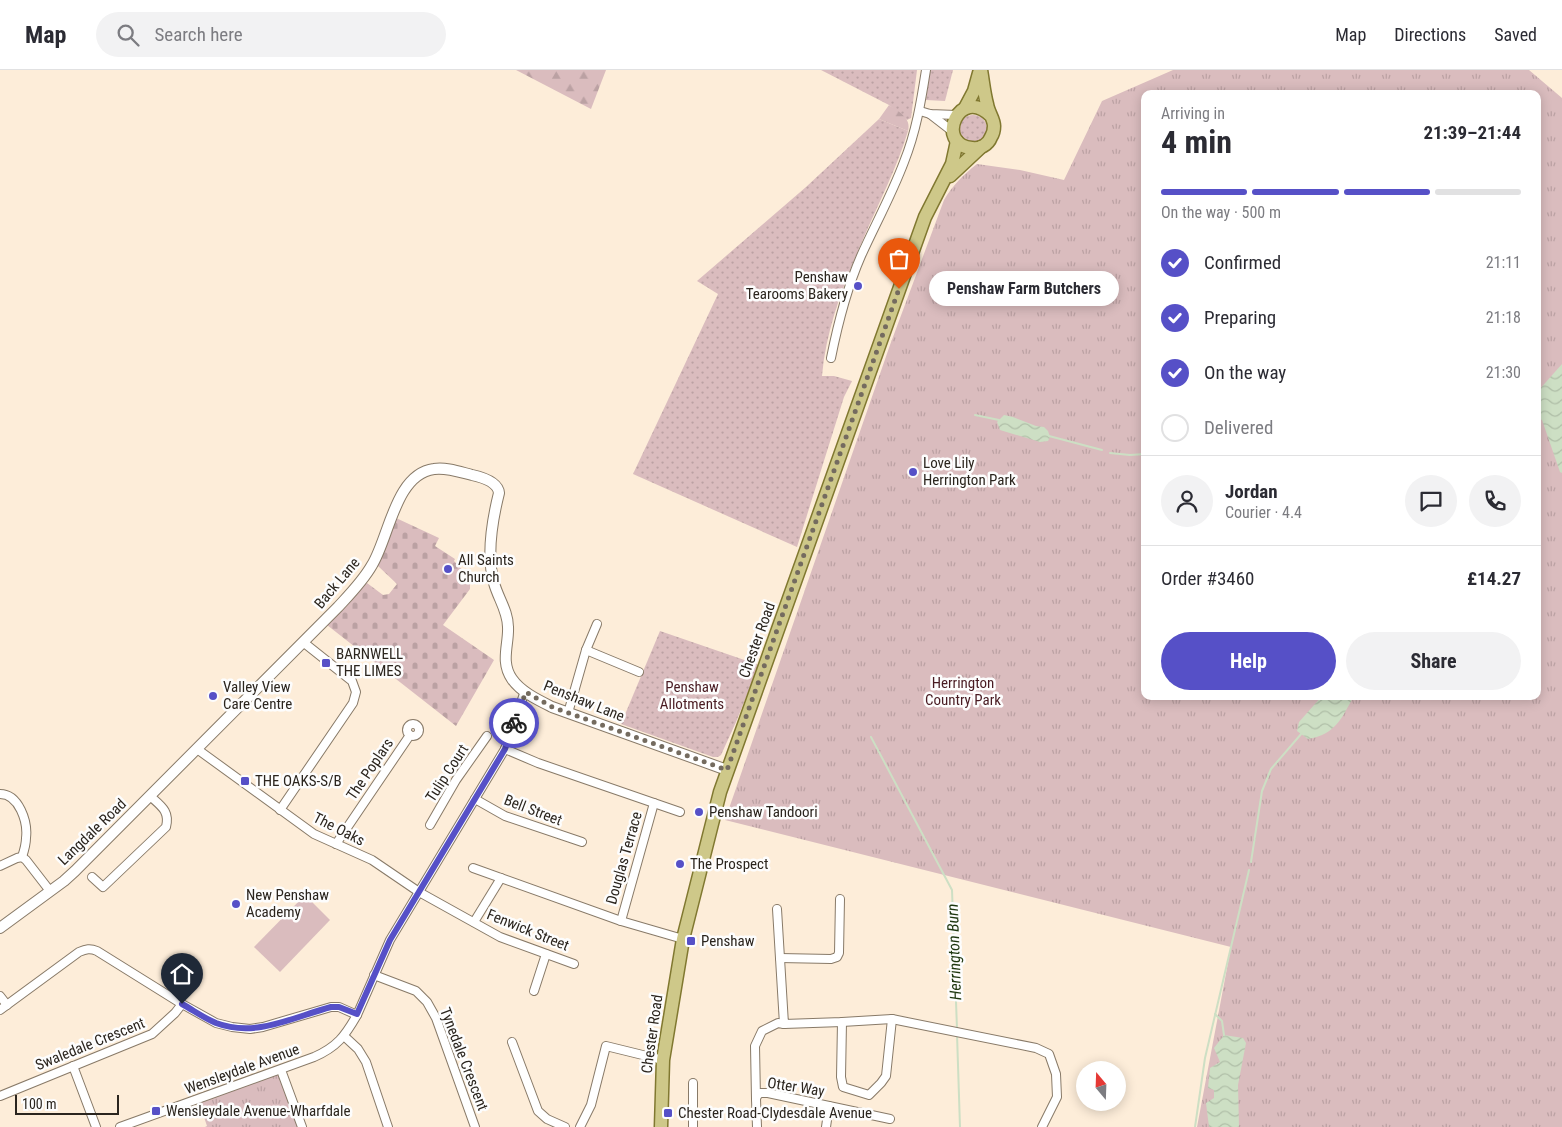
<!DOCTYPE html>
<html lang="en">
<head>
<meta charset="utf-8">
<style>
	body { margin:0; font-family:"Roboto Condensed",sans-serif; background:#f2f2f3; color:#2b2b33; height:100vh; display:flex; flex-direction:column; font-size:19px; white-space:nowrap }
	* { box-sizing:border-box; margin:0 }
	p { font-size:16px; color:#7c7c81 }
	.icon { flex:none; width:28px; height:28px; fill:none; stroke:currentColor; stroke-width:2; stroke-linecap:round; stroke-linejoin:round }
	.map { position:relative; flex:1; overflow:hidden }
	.details { position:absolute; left:1141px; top:20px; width:400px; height:610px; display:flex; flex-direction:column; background:#fff; border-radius:10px; box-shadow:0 2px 12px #0003 }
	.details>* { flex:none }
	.needle { width:32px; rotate:341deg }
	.fabs { position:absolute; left:1076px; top:991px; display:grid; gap:10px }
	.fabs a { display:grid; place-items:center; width:50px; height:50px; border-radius:50%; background:#fff; box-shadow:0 2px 12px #0003; font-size:25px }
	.scale { position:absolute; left:15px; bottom:12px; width:104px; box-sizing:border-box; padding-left:5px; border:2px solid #2b251e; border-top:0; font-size:14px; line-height:18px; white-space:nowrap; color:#2b251e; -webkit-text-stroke:4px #fdfdfd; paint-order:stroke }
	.pin { position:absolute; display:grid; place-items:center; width:42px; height:42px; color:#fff; margin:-51px -21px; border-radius:50% 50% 50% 0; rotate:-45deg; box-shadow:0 0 5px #0007 }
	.pin .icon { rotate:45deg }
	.courier { position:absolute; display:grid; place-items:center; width:50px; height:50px; margin:-25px; border:4px solid #5650c7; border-radius:50%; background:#fff; color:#222; box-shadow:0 1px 6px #0007 }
	.bubble { position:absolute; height:35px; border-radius:18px; background:#fff; box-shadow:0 2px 12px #0003; font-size:16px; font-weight:700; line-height:35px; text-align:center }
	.head em { font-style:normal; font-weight:700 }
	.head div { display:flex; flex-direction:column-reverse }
	.head { display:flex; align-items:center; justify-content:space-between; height:85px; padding:0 20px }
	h1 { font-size:32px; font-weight:700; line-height:38px }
	.bar { display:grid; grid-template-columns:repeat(4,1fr); gap:8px 5px; align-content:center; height:60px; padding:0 20px }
	.bar i { height:6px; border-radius:4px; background:#e1e1e2 }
	.bar .selected { background:#5650c7 }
	.bar p { grid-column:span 4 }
	.line { display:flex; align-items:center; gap:12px; padding:0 20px; border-top:1px solid #e1e1e2 }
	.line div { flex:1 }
	.round { display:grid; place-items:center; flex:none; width:52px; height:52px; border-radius:26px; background:#f2f2f3 }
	ol { padding:0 20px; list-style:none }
	li { display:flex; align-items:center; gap:15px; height:55px }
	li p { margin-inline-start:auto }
	li .icon { padding:5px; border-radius:50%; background:#5650c7; color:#fff; stroke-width:4 }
	li:last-child { color:#7c7c81 }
	li i { width:28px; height:28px; border:2px solid #e1e1e2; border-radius:50% }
	.cta { display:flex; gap:10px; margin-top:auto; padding:10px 20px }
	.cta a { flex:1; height:58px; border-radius:30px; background:#5650c7; color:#fff; font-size:20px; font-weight:700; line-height:58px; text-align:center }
	.cta a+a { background:#f2f2f3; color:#2b2b33 }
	header { display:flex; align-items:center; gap:30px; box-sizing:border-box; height:70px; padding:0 25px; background:#fff; border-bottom:1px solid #e1e1e2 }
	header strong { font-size:24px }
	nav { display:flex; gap:28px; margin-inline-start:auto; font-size:18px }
	.search { width:350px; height:45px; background:#f2f2f3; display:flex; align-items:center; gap:12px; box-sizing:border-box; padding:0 18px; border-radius:28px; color:#7c7c81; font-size:19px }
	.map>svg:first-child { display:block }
</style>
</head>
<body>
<header>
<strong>Map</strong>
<div class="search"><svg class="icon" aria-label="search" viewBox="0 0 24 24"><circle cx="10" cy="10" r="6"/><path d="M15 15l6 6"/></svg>Search here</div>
<nav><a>Map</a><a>Directions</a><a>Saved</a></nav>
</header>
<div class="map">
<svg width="1562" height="1057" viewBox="0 0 1562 1057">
	<defs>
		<pattern id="grass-dots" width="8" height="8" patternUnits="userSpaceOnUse" patternTransform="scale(1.25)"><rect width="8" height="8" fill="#dabcbe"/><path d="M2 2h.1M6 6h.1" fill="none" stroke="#bba1a3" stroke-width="1.8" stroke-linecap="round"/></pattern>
		<pattern id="forest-firs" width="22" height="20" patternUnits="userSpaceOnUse" patternTransform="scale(1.25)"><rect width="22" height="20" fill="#dabcbe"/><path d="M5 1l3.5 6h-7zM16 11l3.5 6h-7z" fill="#bba1a3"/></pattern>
		<pattern id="cemetery-stones" width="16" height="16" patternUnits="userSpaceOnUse" patternTransform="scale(1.25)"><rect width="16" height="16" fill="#dabcbe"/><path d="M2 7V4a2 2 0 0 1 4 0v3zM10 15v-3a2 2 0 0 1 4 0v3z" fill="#bba1a3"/></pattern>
		<pattern id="park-tufts" width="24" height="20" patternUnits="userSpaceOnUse" patternTransform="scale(1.25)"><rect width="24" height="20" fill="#dabcbe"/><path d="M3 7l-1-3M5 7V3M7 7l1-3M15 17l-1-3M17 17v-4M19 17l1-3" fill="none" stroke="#bba1a3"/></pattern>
		<pattern id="water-waves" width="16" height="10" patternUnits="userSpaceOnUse" patternTransform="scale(1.25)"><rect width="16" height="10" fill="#cddfc4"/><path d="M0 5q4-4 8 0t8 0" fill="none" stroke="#b0bfa8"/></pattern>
	</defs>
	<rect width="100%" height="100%" fill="#fdedd9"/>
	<g fill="url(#grass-dots)">
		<path d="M821,0H917L911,48L907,50L889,35Z"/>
		<path d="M930,0H953L945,31L926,30Z"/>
		<circle cx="973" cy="59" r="14"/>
		<path d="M879,49L908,61C897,98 879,132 864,167C845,210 826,258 822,306H834L852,311L844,327L797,477L633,404L718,224L697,211L806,117Z"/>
		<path d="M660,561L759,595L736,652L721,685L718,687H713L621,654Z"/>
	</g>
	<g fill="url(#forest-firs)">
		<path d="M516,0H606L591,39Z"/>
		<path d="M889,35C898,41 912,48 908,61L879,49Z"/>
	</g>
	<path fill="url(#cemetery-stones)" d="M396,448L439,468L435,476L455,489L454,491L470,508V519L443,555L494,590L456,656L327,555L355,521L367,513L383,525L389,524L397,514L378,496Z"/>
	<g fill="url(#park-tufts)" fill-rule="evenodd">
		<path d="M1173,0H1529L1562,28V1057H1197L1231,877L725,750L890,275L944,130C953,115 963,105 977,94L1020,100L1064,110L1102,31ZM1145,24H1538V626H1145Z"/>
		<path d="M281,1000L302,1057H205L207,1056L198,1029Z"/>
	</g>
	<path fill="#dabcbe" d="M305,825L330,850L280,902L254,877Z"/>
	<g fill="url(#water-waves)">
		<path d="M1562,294V403L1560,402L1542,350L1538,348V321Z"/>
		<path d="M1004,345L1013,347L1036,356L1044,357L1048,361L1050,367L1048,371L1040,372L1000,360L997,352Z"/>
		<path d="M1322,626H1354C1341,649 1336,664 1308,669L1297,661L1299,652Z"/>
		<path d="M1224,965L1243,968L1246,973L1238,1015L1239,1057H1209L1206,1033L1214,1028V1020L1208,1018L1210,998L1220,992L1214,978Z"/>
	</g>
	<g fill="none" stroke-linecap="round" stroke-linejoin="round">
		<g stroke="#cddfc4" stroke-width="2">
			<path d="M975,345L999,350"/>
			<path d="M1049,366L1102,380"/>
			<path d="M1110,383L1130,385L1145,384"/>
			<path d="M871,667L952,820L957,959"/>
			<path d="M1251,792L1262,721L1271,699L1302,663"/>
			<path d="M1215,944L1222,951L1224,965"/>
			<path d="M957,964L960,1057"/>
			<path d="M1195,1057L1205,988L1249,800"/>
		</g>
		<defs>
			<g id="minor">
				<path d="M920,41L930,44L956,45"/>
				<path d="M930,44L952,61"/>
				<path d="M831,288C838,253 847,218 861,186C875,155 892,124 904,92C916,62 921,32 926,0"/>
				<path d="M586,580L639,602"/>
				<path d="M568,643L586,580L597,554"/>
				<circle cx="413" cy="660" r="6"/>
				<path d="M197,679L314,764L372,790L419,822L500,867L574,894"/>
				<path d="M505,679L538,693L680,742"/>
				<path d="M0,724C19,724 28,752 26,768C26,774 24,781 22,787"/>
				<path d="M475,729L505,746L582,772"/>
				<path d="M280,740L353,633L356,622L352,611L303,572"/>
				<path d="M430,755L456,710L487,666"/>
				<path d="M336,774L410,665"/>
				<path d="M0,796L17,788L22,787L26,790L50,821"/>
				<path d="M473,798L621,851L683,869"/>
				<path d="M92,807L103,817L166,757C170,741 161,736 150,726"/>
				<path d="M777,839L784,954L842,952L892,949L1036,978L1049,984L1056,1004L1057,1027L1042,1057"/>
				<path d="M621,851L654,733"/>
				<path d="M474,852L501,808"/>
				<path d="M780,888L831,889L837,887L839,883L840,829"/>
				<path d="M374,905L416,921L427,932L436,948L475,1057"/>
				<path d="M534,921L546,884"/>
				<path d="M0,926L7,935"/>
				<path d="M0,940L79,882C86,879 90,878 97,881L182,934L216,953L232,957L250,959L263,957L331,937H339L357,945L390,870L505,679L525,621"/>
				<path d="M842,952L841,1007L843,1017L869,1025L881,1013L886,1006L892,949"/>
				<path d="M344,966L358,979L366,992L388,1057"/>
				<path d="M512,972L538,1041L547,1049L565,1057"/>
				<path d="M73,996L96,1057"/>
				<path d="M281,1000L302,1057"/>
				<path d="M0,1026L152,964L175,943L182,934"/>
				<path d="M756,1029L755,976L762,961L778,953L784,954"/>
				<path d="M120,1057L314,987C337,977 345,966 357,945"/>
				<path d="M580,1057L591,1035L606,976L663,990"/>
				<path d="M693,1057V1013"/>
				<path d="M757,1057L756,1029L757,1026L760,1023H768L890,1049"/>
				<path d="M826,1057L829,1036"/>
			</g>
			<path id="tertiary" d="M0,858L64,811L75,801L338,537C350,524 363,511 372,495C389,468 395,404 434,399C446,397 460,402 472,405C481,407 498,412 499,423C492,451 486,485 494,513C498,528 508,541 508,557C509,574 500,592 512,609C521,622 538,630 552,637L727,700"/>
			<g id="primary">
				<path d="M981,0C983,11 984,23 987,34C988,42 994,49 994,56C994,60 993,64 991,67C988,75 980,79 972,78C934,75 959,14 991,46"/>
				<path d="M965,38L974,21L979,3"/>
				<path d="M950,106L981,77"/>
				<path d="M661,1057L663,990L683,869L720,722L925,147L952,94L957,71"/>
			</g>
		</defs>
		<use href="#minor" stroke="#887a68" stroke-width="10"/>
		<use href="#tertiary" stroke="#887a68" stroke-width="12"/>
		<use href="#primary" stroke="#807830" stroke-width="15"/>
		<use href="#minor" stroke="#fff" stroke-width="8"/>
		<use href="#tertiary" stroke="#fff" stroke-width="10"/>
		<use href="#primary" stroke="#cec889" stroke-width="12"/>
	</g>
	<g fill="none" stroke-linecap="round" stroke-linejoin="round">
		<path stroke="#746b5f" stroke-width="5" stroke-dasharray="0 9" d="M514,653L526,622L552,637L727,700L899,219"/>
		<path stroke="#5650c7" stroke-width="6" d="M182,934C193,940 204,948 216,953C256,968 293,947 331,937H339L357,944L390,870L505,679L514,653"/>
	</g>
	<g fill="#5650c7" stroke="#fdfdfd" stroke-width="2">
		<circle cx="858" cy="216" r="5"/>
		<circle cx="913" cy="402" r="5"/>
		<circle cx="448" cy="499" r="5"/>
		<rect x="321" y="588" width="10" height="10" rx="2.5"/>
		<circle cx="213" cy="626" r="5"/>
		<rect x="240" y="706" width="10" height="10" rx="2.5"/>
		<circle cx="699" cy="742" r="5"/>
		<circle cx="680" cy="794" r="5"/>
		<circle cx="236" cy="834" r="5"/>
		<rect x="686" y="866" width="10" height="10" rx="2.5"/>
		<rect x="151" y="1036" width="10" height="10" rx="2.5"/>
		<rect x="663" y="1038" width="10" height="10" rx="2.5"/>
	</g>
	<g text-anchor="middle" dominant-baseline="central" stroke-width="5" stroke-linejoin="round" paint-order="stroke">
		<g font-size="15" fill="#2b251e" stroke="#fdfdfd" text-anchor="start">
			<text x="848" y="207" text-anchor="end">Penshaw<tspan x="848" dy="17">Tearooms Bakery</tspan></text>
			<text x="923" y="393">Love Lily<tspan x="923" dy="17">Herrington Park</tspan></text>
			<text x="458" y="490">All Saints<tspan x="458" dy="17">Church</tspan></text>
			<text x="336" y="584">BARNWELL<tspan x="336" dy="17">THE LIMES</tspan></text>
			<text x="223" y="617">Valley View<tspan x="223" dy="17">Care Centre</tspan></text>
			<text x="255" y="711">THE OAKS-S/B</text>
			<text x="709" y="742">Penshaw Tandoori</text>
			<text x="690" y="794">The Prospect</text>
			<text x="246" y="825">New Penshaw<tspan x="246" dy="17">Academy</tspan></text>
			<text x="701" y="871">Penshaw</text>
			<text x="166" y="1041">Wensleydale Avenue-Wharfdale</text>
			<text x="678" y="1043">Chester Road-Clydesdale Avenue</text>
		</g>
		<g font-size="15" fill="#2b251e" stroke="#fdfdfd">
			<text transform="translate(337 513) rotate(-50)">Back Lane</text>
			<text transform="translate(757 570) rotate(-70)">Chester Road</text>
			<text transform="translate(584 631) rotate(22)">Penshaw Lane</text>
			<text transform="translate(370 699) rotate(-56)">The Poplars</text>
			<text transform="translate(447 703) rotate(-57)">Tulip Court</text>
			<text transform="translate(533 740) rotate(21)">Bell Street</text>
			<text transform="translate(339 759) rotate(27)">The Oaks</text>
			<text transform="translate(92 762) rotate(-44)">Langdale Road</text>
			<text transform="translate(624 788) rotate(-74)">Douglas Terrace</text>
			<text transform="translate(528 860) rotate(22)">Fenwick Street</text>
			<text transform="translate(652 964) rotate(-82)">Chester Road</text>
			<text transform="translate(90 974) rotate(-22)">Swaledale Crescent</text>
			<text transform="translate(464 989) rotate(69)">Tynedale Crescent</text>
			<text transform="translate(242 999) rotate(-20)">Wensleydale Avenue</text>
			<text transform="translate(796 1017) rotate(9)">Otter Way</text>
		</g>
		<g font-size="15" fill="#491b22" stroke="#fdfdfd">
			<text x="963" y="613">Herrington<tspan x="963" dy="17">Country Park</tspan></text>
			<text x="692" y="617">Penshaw<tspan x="692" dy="17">Allotments</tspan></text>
		</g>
		<g font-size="16" font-style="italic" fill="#1e370f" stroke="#fdfdfd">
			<text transform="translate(954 882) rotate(-92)">Herrington Burn</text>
		</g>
	</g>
</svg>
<div class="fabs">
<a><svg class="needle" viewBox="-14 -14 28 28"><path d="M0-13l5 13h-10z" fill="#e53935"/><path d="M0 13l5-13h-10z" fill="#7c7c81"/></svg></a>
</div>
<div class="scale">100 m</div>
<div class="pin" style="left:899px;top:219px;background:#ea580c"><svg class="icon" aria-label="bag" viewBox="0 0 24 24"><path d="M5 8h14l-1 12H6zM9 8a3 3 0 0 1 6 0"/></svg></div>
<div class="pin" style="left:182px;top:934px;background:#1f2937"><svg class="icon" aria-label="home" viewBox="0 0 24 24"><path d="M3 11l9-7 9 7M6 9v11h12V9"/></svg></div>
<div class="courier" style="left:514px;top:653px"><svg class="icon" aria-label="bike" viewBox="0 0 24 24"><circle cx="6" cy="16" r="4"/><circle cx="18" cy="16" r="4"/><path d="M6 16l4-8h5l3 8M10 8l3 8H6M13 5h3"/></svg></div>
<div class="bubble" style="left:929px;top:201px;width:190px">Penshaw Farm Butchers</div>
<section class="details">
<div class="head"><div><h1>4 min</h1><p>Arriving in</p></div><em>21:39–21:44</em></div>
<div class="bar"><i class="selected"></i><i class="selected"></i><i class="selected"></i><i></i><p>On the way · 500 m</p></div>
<ol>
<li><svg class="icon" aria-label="check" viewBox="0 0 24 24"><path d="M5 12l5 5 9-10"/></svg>Confirmed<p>21:11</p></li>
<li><svg class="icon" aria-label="check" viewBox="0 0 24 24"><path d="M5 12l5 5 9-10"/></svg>Preparing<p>21:18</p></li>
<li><svg class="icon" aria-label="check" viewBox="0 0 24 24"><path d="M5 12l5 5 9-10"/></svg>On the way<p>21:30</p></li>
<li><i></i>Delivered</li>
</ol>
<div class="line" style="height:90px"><a class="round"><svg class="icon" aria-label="person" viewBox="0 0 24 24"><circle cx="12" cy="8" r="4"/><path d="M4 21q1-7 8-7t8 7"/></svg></a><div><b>Jordan</b><p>Courier · 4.4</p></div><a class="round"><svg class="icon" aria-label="chat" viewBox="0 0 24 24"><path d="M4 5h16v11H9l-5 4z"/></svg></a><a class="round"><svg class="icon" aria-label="phone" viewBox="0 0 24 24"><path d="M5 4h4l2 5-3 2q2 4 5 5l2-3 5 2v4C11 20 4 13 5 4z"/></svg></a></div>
<div class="line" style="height:65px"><div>Order #3460</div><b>£14.27</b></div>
<div class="cta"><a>Help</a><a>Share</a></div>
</section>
</div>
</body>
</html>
